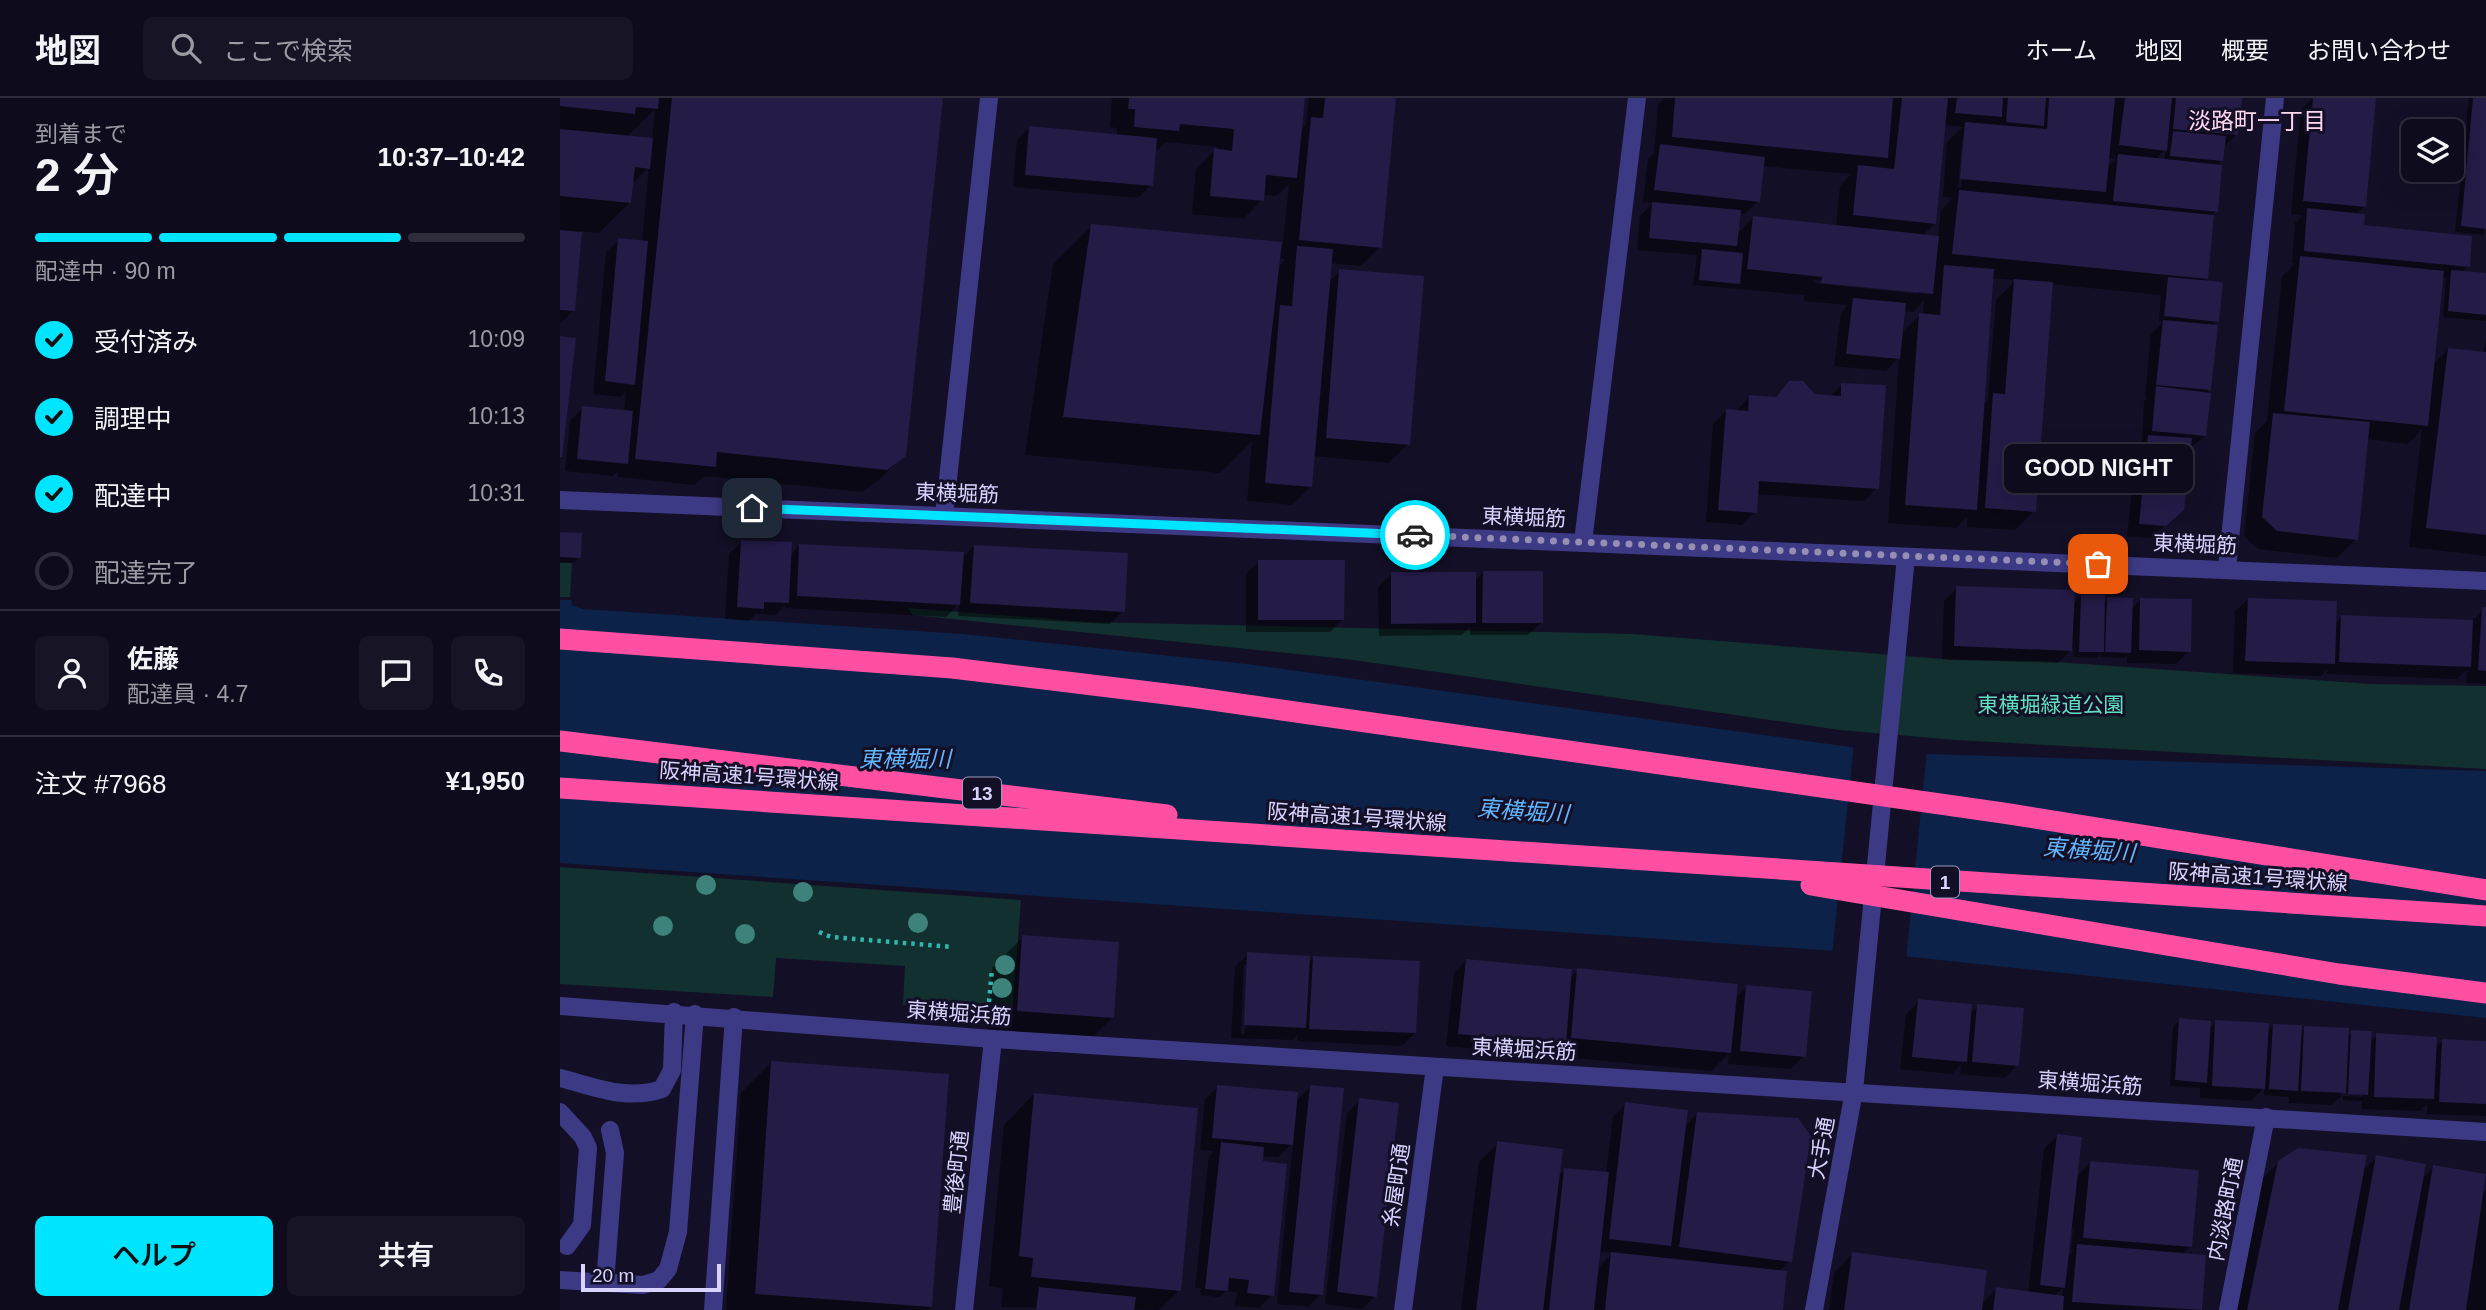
<!DOCTYPE html>
<html lang="ja">
<head>
<meta charset="utf-8">
<style>
	body { margin:0; font-family:Helvetica,"Noto Sans JP",sans-serif; background:#171425; color:#f1f3f6; height:100vh; display:flex; flex-direction:column; font-size:26px; white-space:nowrap }
	* { box-sizing:border-box; margin:0 }
	p { font-size:23px; color:#9b9ba3 }
	.icon { flex:none; width:38px; height:38px; fill:none; stroke:currentColor; stroke-width:2; stroke-linecap:round; stroke-linejoin:round }
	.map { position:relative; flex:1; overflow:hidden }
	.panel { display:flex; flex-direction:column; background:#0e0b1c; width:560px }
	.panel>* { flex:none }
	.fabs { position:absolute; left:1841px; top:21px; display:grid; gap:14px }
	.fabs a { display:grid; place-items:center; width:63px; height:63px; border-radius:10px; background:#0e0b1c; box-shadow:0 7px 28px #0002,0 0 0 2px #2e2b3b; font-size:35px }
	.scale { position:absolute; left:21px; bottom:18px; width:140px; box-sizing:border-box; padding-left:7px; border:4px solid #d9d4ff; border-top:0; font-size:19px; line-height:24px; white-space:nowrap; color:#d9d4ff; -webkit-text-stroke:5px #130f26; paint-order:stroke }
	.pin { position:absolute; display:grid; place-items:center; width:60px; height:60px; color:#fff; margin:-30px; border-radius:14px; box-shadow:0 4px 10px #0006 }
	.courier { position:absolute; display:grid; place-items:center; width:70px; height:70px; margin:-35px; border:5px solid #00e5ff; border-radius:50%; background:#fff; color:#222; box-shadow:0 2px 9px #0007 }
	.bubble { position:absolute; height:49px; border-radius:10px; background:#0e0b1c; box-shadow:0 7px 28px #0002,0 0 0 2px #2e2b3b; font-size:23px; font-weight:600; line-height:49px; text-align:center }
	.overview em { font-style:normal; font-weight:600 }
	.overview div { display:flex; flex-direction:column-reverse }
	.overview { display:flex; align-items:center; justify-content:space-between; height:119px; padding:0 35px }
	h1 { font-size:46px; font-weight:600; line-height:52px }
	.bar { display:grid; grid-template-columns:repeat(4,1fr); gap:10px 7px; align-content:center; height:84px; padding:0 35px }
	.bar i { height:9px; border-radius:5px; background:#2e2b3b }
	.bar .on { background:#00e5ff }
	.bar p { grid-column:span 4 }
	.line { display:flex; align-items:center; gap:18px; padding:0 35px; border-top:2px solid #2e2b3b }
	.line div { flex:1 }
	.round { display:grid; place-items:center; flex:none; width:74px; height:74px; border-radius:10px; background:#171425 }
	ol { padding:0 35px; list-style:none }
	li { display:flex; align-items:center; gap:21px; height:77px }
	li p { margin-inline-start:auto }
	li .icon { padding:7px; border-radius:50%; background:#00e5ff; color:#111; stroke-width:4 }
	li:last-child { color:#9b9ba3 }
	li i { width:38px; height:38px; border:4px solid #2e2b3b; border-radius:50% }
	.primary-button { display:flex; gap:14px; margin-top:auto; padding:14px 35px }
	.primary-button a { flex:1; height:80px; border-radius:10px; background:#00e5ff; color:#111; font-size:28px; font-weight:600; line-height:80px; text-align:center }
	.primary-button a+a { background:#171425; color:#f1f3f6 }
	header { display:flex; align-items:center; gap:42px; box-sizing:border-box; height:98px; padding:0 35px; background:#0e0b1c; border-bottom:2px solid #2e2b3b }
	header strong { font-size:33px }
	nav { display:flex; gap:38px; margin-inline-start:auto; font-size:24px }
	.search { width:490px; height:63px; background:#171425; display:flex; align-items:center; gap:18px; box-sizing:border-box; padding:0 24px; border-radius:10px; color:#9b9ba3; font-size:26px }
	main { display:flex; flex:1; min-height:0 }
	.map>svg:first-child { display:block }
</style>
</head>
<body>
<header>
<strong>地図</strong>
<div class="search"><svg class="icon" aria-label="search" viewBox="0 0 24 24"><circle cx="10" cy="10" r="6"/><path d="M15 15l6 6"/></svg>ここで検索</div>
<nav><a>ホーム</a><a>地図</a><a>概要</a><a>お問い合わせ</a></nav>
</header>
<main>
<section class="panel">
<div class="overview"><div><h1>2 分</h1><p>到着まで</p></div><em>10:37–10:42</em></div>
<div class="bar"><i class="on"></i><i class="on"></i><i class="on"></i><i></i><p>配達中 · 90 m</p></div>
<ol>
<li><svg class="icon" aria-label="check" viewBox="0 0 24 24"><path d="M5 12l5 5 9-10"/></svg>受付済み<p>10:09</p></li>
<li><svg class="icon" aria-label="check" viewBox="0 0 24 24"><path d="M5 12l5 5 9-10"/></svg>調理中<p>10:13</p></li>
<li><svg class="icon" aria-label="check" viewBox="0 0 24 24"><path d="M5 12l5 5 9-10"/></svg>配達中<p>10:31</p></li>
<li><i></i>配達完了</li>
</ol>
<div class="line" style="height:126px"><a class="round"><svg class="icon" aria-label="person" viewBox="0 0 24 24"><circle cx="12" cy="8" r="4"/><path d="M4 21q1-7 8-7t8 7"/></svg></a><div><b>佐藤</b><p>配達員 · 4.7</p></div><a class="round"><svg class="icon" aria-label="chat" viewBox="0 0 24 24"><path d="M4 5h16v11H9l-5 4z"/></svg></a><a class="round"><svg class="icon" aria-label="phone" viewBox="0 0 24 24"><path d="M5 4h4l2 5-3 2q2 4 5 5l2-3 5 2v4C11 20 4 13 5 4z"/></svg></a></div>
<div class="line" style="height:91px"><div>注文 #7968</div><b>¥1,950</b></div>
<div class="primary-button"><a>ヘルプ</a><a>共有</a></div>
</section>
<div class="map">
<svg width="1926" height="1212" viewBox="0 0 1926 1212">
	<rect width="100%" height="100%" fill="#130f26"/>
	<g fill="#12302f">
		<path d="M0,464L12,465L10,499H0Z"/>
		<path d="M348,510L529,524L1073,536L1395,562L1481,563L1811,586L1926,588V671L1396,642L1280,632L786,561L353,517Z"/>
		<path d="M0,769L461,802L452,915L343,907L345,868L216,860L213,899L0,886Z"/>
	</g>
	<path fill="#0c2248" d="M0,502H11L12,507L23,511L403,536L687,566L1335,655L1926,673V920L1333,857L0,765Z"/>
	<path fill="#130f26" d="M1294,645L1367,652L1346,862L1272,857Z"/>
	<g fill="#0007" fill-rule="evenodd">
		<path d="M0,0H381L344,357L320,381L302,394L144,378L135,387L58,379V373L53,378L5,373L10,323L23,310L64,314L66,293L60,299L33,296L46,154L59,142L82,144L89,69L72,86L70,104L39,135L20,133L14,212L0,226ZM95,11L92,42L67,39Z"/>
		<path d="M552,0H743L740,33L746,27L749,0H834L820,149L801,168L770,165L769,184L780,173L848,346L829,365L753,358L751,388L732,407L687,403L692,343L660,375L465,357L493,166L532,128L723,146L729,86L716,98L702,97V102L683,121L632,116L636,71L658,49L606,44L599,51H594L591,87L578,100L453,89L457,42L469,30L557,38V30L550,29ZM718,160L726,161L717,170Z"/>
		<path d="M1105,0H1681L1677,36L1664,49L1661,63L1656,68V113L1650,119L1646,180L1643,184L1657,223L1652,228L1645,338L1629,350L1609,424L1591,440L1567,438L1576,351L1582,346L1584,303L1588,300L1585,299L1591,236L1603,224H1599L1601,197L1491,186L1474,413L1455,432L1407,429V419L1396,430L1328,425L1339,259L1326,273L1274,268L1281,215L1288,207L1244,203V197L1133,187L1137,157L1077,152L1080,118L1093,105L1083,104L1088,61L1094,55L1098,7ZM1384,27L1403,29L1387,44L1383,99L1393,100L1381,112L1378,139L1362,138L1375,125ZM1402,43H1406L1401,90H1398ZM1606,51L1604,63L1595,62ZM1548,60L1556,61L1547,70ZM1202,68L1291,76L1280,88L1276,129L1193,120L1177,136L1179,115L1185,116L1198,103ZM1431,180L1456,182L1436,202L1428,302L1422,308ZM1253,182L1357,193V196L1253,185ZM1364,203L1363,217H1360L1341,235L1343,213L1353,214Z"/>
		<path d="M1753,0H1814L1804,109L1796,117L1802,129L1908,168L1901,175L1926,177V223L1883,219L1886,180L1882,179L1873,267L1888,251L1923,255L1926,239V458L1849,449L1862,331L1848,346L1806,341L1796,441L1777,460L1698,451L1684,438L1695,335L1707,323L1722,179L1735,165H1732L1735,125L1743,117L1731,116L1741,12Z"/>
		<path d="M1909,0H1926L1924,137L1895,134Z"/>
		<path d="M1229,284L1254,298L1270,299L1282,286L1317,390L1304,403L1196,396L1195,414L1182,427L1146,424L1153,326L1166,313L1176,314L1189,299L1214,301Z"/>
		<path d="M0,436L19,459L13,465H0Z"/>
		<path d="M182,444L230,457L240,447L401,461L414,448L563,513L550,526L398,518L399,506L386,519L225,510V507L215,517L196,516L189,523L165,521L169,456Z"/>
		<path d="M699,464L783,521L770,534H686V476Z"/>
		<path d="M923,474L981,525L968,537H910V529L902,537L819,538L818,489L831,476L915,483Z"/>
		<path d="M1397,490L1512,507L1521,498L1543,505L1548,501L1571,511L1581,502L1629,553L1616,566L1567,565V557L1564,560L1540,559V556L1536,560L1513,559L1514,549L1498,565L1382,561L1384,503Z"/>
		<path d="M1688,501L1775,526L1782,519L1910,524L1926,511V586L1906,585L1907,571L1897,581L1767,576V571L1761,578L1673,575L1675,514Z"/>
		<path d="M463,839L553,919L522,950L427,943L432,870Z"/>
		<path d="M688,856L747,866L753,860L855,935L842,948L737,943L738,936L732,942L671,940L675,869ZM684,867H688L685,936H681Z"/>
		<path d="M906,862L1010,880L1018,872L1175,900L1187,889L1244,958L1231,971L1168,966L1169,955L1151,973L886,948L894,875Z"/>
		<path d="M1359,903L1410,916L1418,908L1457,967L1445,980L1400,976L1401,967L1392,976L1340,971L1346,916Z"/>
		<path d="M1620,922L1648,931L1656,924L1706,935L1714,927L1740,935L1745,930L1787,939L1792,934L1809,944L1817,937L1875,950L1882,943L1926,945V1018L1867,1016V1006L1860,1013L1802,1011V1003L1783,1002V998L1802,999V995L1780,994L1781,998L1771,1007L1729,1005V999L1704,997V990L1691,1003L1640,1000V990L1610,988L1613,928Z"/>
		<path d="M212,964L371,1209L367,1212H166L181,995Z"/>
		<path d="M751,988L761,1196L748,1209L717,1206L733,1045L718,1059L702,1058L712,1197L699,1210L675,1208L677,1194L666,1193L660,1199L640,1197L641,1190H635L649,1058L654,1053L640,1052L645,1001L658,989L735,1004Z"/>
		<path d="M474,996L619,1192L599,1212L441,1209L443,1190L429,1188L444,1027Z"/>
		<path d="M800,1002L815,1198L802,1211L765,1206L787,1015Z"/>
		<path d="M1066,1006L1124,1029L1137,1016L1230,1163L1219,1174L1221,1212H901L919,1064L938,1045L997,1079L1005,1072L1046,1076L1053,1019ZM1039,1153L1053,1155L1037,1171Z"/>
		<path d="M1497,1038L1516,1079L1531,1064L1631,1148L1622,1157L1644,1158L1640,1212H1269L1274,1175L1292,1156L1421,1207L1436,1191L1468,1195L1484,1051ZM1510,1130L1513,1131L1511,1152H1514L1507,1159ZM1503,1190L1502,1199L1494,1198Z"/>
		<path d="M1817,1059L1862,1081L1874,1069L1926,1078L1923,1095L1926,1093V1212H1673L1700,1083L1719,1064L1802,1073Z"/>
	</g>
	<g fill="#241b47">
		<path d="M0,0H99L98,11L76,9L75,16L0,8Z"/>
		<path d="M112,0H383L346,358L327,372L157,354L156,369L75,361Z"/>
		<path d="M569,0H745L737,80L706,77L704,103L650,98L654,50L672,53L674,31L620,26L619,33L574,29L575,11H568Z"/>
		<path d="M765,0H836L822,150L739,142L751,19L763,20Z"/>
		<path d="M1115,0H1333L1328,60L1112,39Z"/>
		<path d="M1342,0H1388L1376,126L1293,117L1298,67L1334,71Z"/>
		<path d="M1397,0H1443L1442,19L1395,15Z"/>
		<path d="M1448,0H1486L1484,28L1446,24Z"/>
		<path d="M1489,0H1555L1546,94L1400,81L1405,24L1487,31Z"/>
		<path d="M1565,0H1612L1607,53L1559,47Z"/>
		<path d="M1616,0H1682L1678,37L1613,31Z"/>
		<path d="M1753,0H1816L1806,109L1743,103Z"/>
		<path d="M1913,0H1926V131L1901,128Z"/>
		<path d="M469,28L597,40L593,88L465,77Z"/>
		<path d="M0,31L93,40L90,71L75,69L71,105L0,98Z"/>
		<path d="M1613,33L1666,38L1663,63L1610,58Z"/>
		<path d="M1100,46L1205,59L1200,104L1094,92Z"/>
		<path d="M1558,56L1662,67L1658,114L1553,103Z"/>
		<path d="M1399,92L1654,117L1648,181L1392,156Z"/>
		<path d="M1092,104L1181,112L1177,148L1089,140Z"/>
		<path d="M1747,110L1805,116L1804,127L1912,138L1910,169L1744,153Z"/>
		<path d="M1193,118L1379,138L1373,196L1261,185L1262,179L1187,171Z"/>
		<path d="M531,126L722,144L700,337L503,319Z"/>
		<path d="M0,132L22,134L15,213L0,212Z"/>
		<path d="M58,140L88,143L75,287L45,283Z"/>
		<path d="M737,148L773,151L752,389L705,385L720,207L732,208Z"/>
		<path d="M1142,151L1183,155L1180,186L1139,182Z"/>
		<path d="M1740,158L1884,173L1868,328L1724,313Z"/>
		<path d="M1384,167L1434,171L1417,412L1345,407L1359,215L1380,217Z"/>
		<path d="M779,171L864,178L850,347L766,340Z"/>
		<path d="M1891,172L1926,175V217L1888,213Z"/>
		<path d="M1608,179L1663,184L1659,224L1604,218Z"/>
		<path d="M1454,181L1493,184L1476,414L1425,410L1433,295L1445,296Z"/>
		<path d="M1293,200L1346,205L1340,261L1286,256Z"/>
		<path d="M1603,222L1658,227L1651,292L1596,287Z"/>
		<path d="M0,238L16,240L2,359H0Z"/>
		<path d="M1888,250L1926,254V437L1866,430Z"/>
		<path d="M1229,283H1243L1255,296L1281,298V285L1326,287L1319,391L1199,383L1197,415L1158,412L1166,311L1188,313L1189,297L1216,299Z"/>
		<path d="M1596,288L1651,295L1646,338L1592,333Z"/>
		<path d="M22,308L73,313L68,366L17,361Z"/>
		<path d="M1713,315L1810,324L1798,442L1717,433L1702,419Z"/>
		<path d="M1588,337L1632,340L1624,412L1606,428L1579,426Z"/>
		<path d="M0,434L22,435L21,460L0,459Z"/>
		<path d="M181,442L232,444L229,505L204,504V511L177,509Z"/>
		<path d="M239,446L404,454L400,507L237,498Z"/>
		<path d="M414,447L568,455L565,514L410,505Z"/>
		<path d="M698,462H785L784,522H698Z"/>
		<path d="M923,473H983V525H922Z"/>
		<path d="M831,474H916V525L831,526Z"/>
		<path d="M1396,488L1515,492L1512,553L1394,548Z"/>
		<path d="M1521,497H1545L1544,554H1519Z"/>
		<path d="M1547,499L1573,500L1571,555L1545,554Z"/>
		<path d="M1580,500L1632,501L1631,554L1579,552Z"/>
		<path d="M1688,500L1777,503L1775,566L1685,563Z"/>
		<path d="M1922,509H1926V573L1918,572Z"/>
		<path d="M1781,517L1913,522L1911,569L1779,564Z"/>
		<path d="M462,837L559,844L554,920L457,913Z"/>
		<path d="M687,854L750,858L746,930L684,927Z"/>
		<path d="M753,858L860,863L856,935L749,931Z"/>
		<path d="M906,861L1012,871L1006,946L898,936Z"/>
		<path d="M1017,870L1178,886L1171,955L1011,940Z"/>
		<path d="M1186,887L1252,893L1246,959L1180,953Z"/>
		<path d="M1358,901L1412,906L1407,964L1352,959Z"/>
		<path d="M1417,906L1464,910L1459,968L1412,964Z"/>
		<path d="M1619,920L1651,923L1647,985L1615,982Z"/>
		<path d="M1655,922L1709,925L1705,991L1652,988Z"/>
		<path d="M1713,926L1742,927L1738,993L1709,991Z"/>
		<path d="M1744,928L1789,930L1786,995L1741,993Z"/>
		<path d="M1791,932L1812,933L1808,997L1788,996Z"/>
		<path d="M1816,935L1877,939L1874,1001L1814,999Z"/>
		<path d="M1882,941L1926,943V1006L1879,1004Z"/>
		<path d="M211,963L389,976L372,1209L195,1196Z"/>
		<path d="M657,987L738,994L733,1047L652,1040Z"/>
		<path d="M750,987L784,990L763,1197L729,1194Z"/>
		<path d="M474,995L638,1010L621,1193L471,1179L473,1160L459,1158Z"/>
		<path d="M799,1000L839,1005L817,1199L777,1194Z"/>
		<path d="M1065,1004L1128,1012L1111,1148L1049,1141Z"/>
		<path d="M1137,1014L1238,1020L1251,1038L1232,1164L1119,1149Z"/>
		<path d="M1497,1036L1522,1039L1505,1190L1480,1187Z"/>
		<path d="M937,1043L1003,1051L983,1212H916Z"/>
		<path d="M661,1044L704,1049L703,1063L727,1066L714,1198L687,1195L689,1182L669,1180L668,1193L645,1191Z"/>
		<path d="M1738,1050L1807,1057L1778,1212H1687L1718,1063Z"/>
		<path d="M1816,1057L1866,1066L1839,1212H1788Z"/>
		<path d="M1530,1063L1639,1072L1632,1149L1523,1140Z"/>
		<path d="M1873,1067L1926,1076L1906,1212H1849Z"/>
		<path d="M1004,1070L1049,1074L1034,1212H989Z"/>
		<path d="M1517,1146L1646,1157L1642,1212L1512,1204Z"/>
		<path d="M1051,1154L1227,1173L1223,1212H1045Z"/>
		<path d="M1292,1154L1427,1172L1422,1212H1284Z"/>
		<path d="M479,1189L576,1199L574,1212H476Z"/>
		<path d="M1436,1189L1504,1198L1503,1212H1433Z"/>
	</g>
	<g fill="none" stroke-linecap="round" stroke-linejoin="round">
		<g stroke="#2fb8b0" stroke-width="4.5" stroke-dasharray="3.5 5" stroke-linecap="butt">
			<path d="M259,834L271,839L393,849"/>
			<path d="M429,904L432,871"/>
		</g>
		<g stroke="#3d3a85" stroke-width="18">
			<path d="M0,402L1926,483"/>
			<path d="M384,418L429,0"/>
			<path d="M1023,444L1077,0"/>
			<path d="M1667,470L1715,0"/>
			<path d="M0,908L433,941L1926,1034"/>
			<path d="M0,980C35,989 67,1003 102,991L112,972L114,914"/>
			<path d="M0,1014L23,1039L28,1050L22,1127L7,1148"/>
			<path d="M0,1182L83,1187L99,1182L108,1171L118,1134L135,916"/>
			<path d="M45,1185L55,1055L50,1032"/>
			<path d="M153,1212L174,919"/>
			<path d="M404,1212L433,941"/>
			<path d="M843,1212L875,969"/>
			<path d="M1254,1212L1294,993L1346,459"/>
			<path d="M1668,1212L1706,1019"/>
		</g>
		<g stroke="#ff4fa3" stroke-width="21">
			<path d="M0,541L392,570L631,599L1443,715L1926,792"/>
			<path d="M0,643L607,717"/>
			<path d="M0,690L1926,818"/>
			<path d="M1251,787L1779,876L1926,895"/>
		</g>
	</g>
	<g fill="#3d827b">
		<circle cx="146" cy="787" r="10"/>
		<circle cx="243" cy="794" r="10"/>
		<circle cx="358" cy="825" r="10"/>
		<circle cx="103" cy="828" r="10"/>
		<circle cx="185" cy="836" r="10"/>
		<circle cx="445" cy="867" r="10"/>
		<circle cx="442" cy="890" r="10"/>
	</g>
	<g fill="none" stroke-linecap="round" stroke-linejoin="round">
		<path stroke="#948fb3" stroke-width="7" stroke-dasharray="0 12.6" d="M855,437L1538,466"/>
		<path stroke="#00e5ff" stroke-width="9" d="M192,410L855,437"/>
	</g>
	<g text-anchor="middle" dominant-baseline="central" stroke-width="6" stroke-linejoin="round" paint-order="stroke">
		<g fill="#130f26" stroke="#9e99be" stroke-width="2">
			<rect x="403" y="679.5" width="38" height="31" rx="5"/>
			<rect x="1371" y="768.5" width="28" height="31" rx="5"/>
		</g>
		<g font-size="19" font-weight="bold" fill="#d9d4ff">
			<text x="422" y="695">13</text>
			<text x="1385" y="784">1</text>
		</g>
		<g font-size="21" fill="#d9d4ff" stroke="#130f26">
			<text transform="translate(397 395) rotate(2)">東横堀筋</text>
			<text transform="translate(964 419) rotate(2)">東横堀筋</text>
			<text transform="translate(1635 446) rotate(2)">東横堀筋</text>
			<text transform="translate(189 678) rotate(4)">阪神高速1号環状線</text>
			<text transform="translate(797 719) rotate(4)">阪神高速1号環状線</text>
			<text transform="translate(1698 779) rotate(4)">阪神高速1号環状線</text>
			<text transform="translate(399 915) rotate(4)">東横堀浜筋</text>
			<text transform="translate(964 951) rotate(3)">東横堀浜筋</text>
			<text transform="translate(1530 985) rotate(4)">東横堀浜筋</text>
			<text transform="translate(1261 1050) rotate(-80)">大手通</text>
			<text transform="translate(396 1074) rotate(-84)">豊後町通</text>
			<text transform="translate(836 1087) rotate(-82)">糸屋町通</text>
			<text transform="translate(1665 1111) rotate(-79)">内淡路町通</text>
		</g>
		<g font-size="21" fill="#5fe0c0" stroke="#130f26">
			<text x="1491" y="606">東横堀緑道公園</text>
		</g>
		<g font-size="23" fill="#ffd6f0" stroke="#130f26">
			<text x="1697" y="23">淡路町一丁目</text>
		</g>
		<g font-size="23" font-style="italic" fill="#62b6ff" stroke="#130f26">
			<text x="345" y="661">東横堀川</text>
			<text transform="translate(963 713) rotate(4)">東横堀川</text>
			<text transform="translate(1529 752) rotate(4)">東横堀川</text>
		</g>
	</g>
</svg>
<div class="fabs">
<a><svg class="icon" aria-label="layers" viewBox="0 0 24 24"><path d="M12 4l9 5-9 5-9-5zM3 14l9 5 9-5"/></svg></a>
</div>
<div class="scale">20 m</div>
<div class="pin" style="left:1538px;top:466px;background:#ea580c"><svg class="icon" aria-label="bag" viewBox="0 0 24 24"><path d="M5 8h14l-1 12H6zM9 8a3 3 0 0 1 6 0"/></svg></div>
<div class="pin" style="left:192px;top:410px;background:#1f2937"><svg class="icon" aria-label="home" viewBox="0 0 24 24"><path d="M3 11l9-7 9 7M6 9v11h12V9"/></svg></div>
<div class="courier" style="left:855px;top:437px"><svg class="icon" aria-label="car" viewBox="0 0 24 24"><path d="M5 17H2v-5l4-1 3-4h7l3 4 3 1v5h-3M9 17h6M6 11h13"/><circle cx="7" cy="17" r="2"/><circle cx="17" cy="17" r="2"/></svg></div>
<div class="bubble" style="left:1444px;top:346px;width:189px">GOOD NIGHT</div>
</div>
</main>
</body>
</html>
